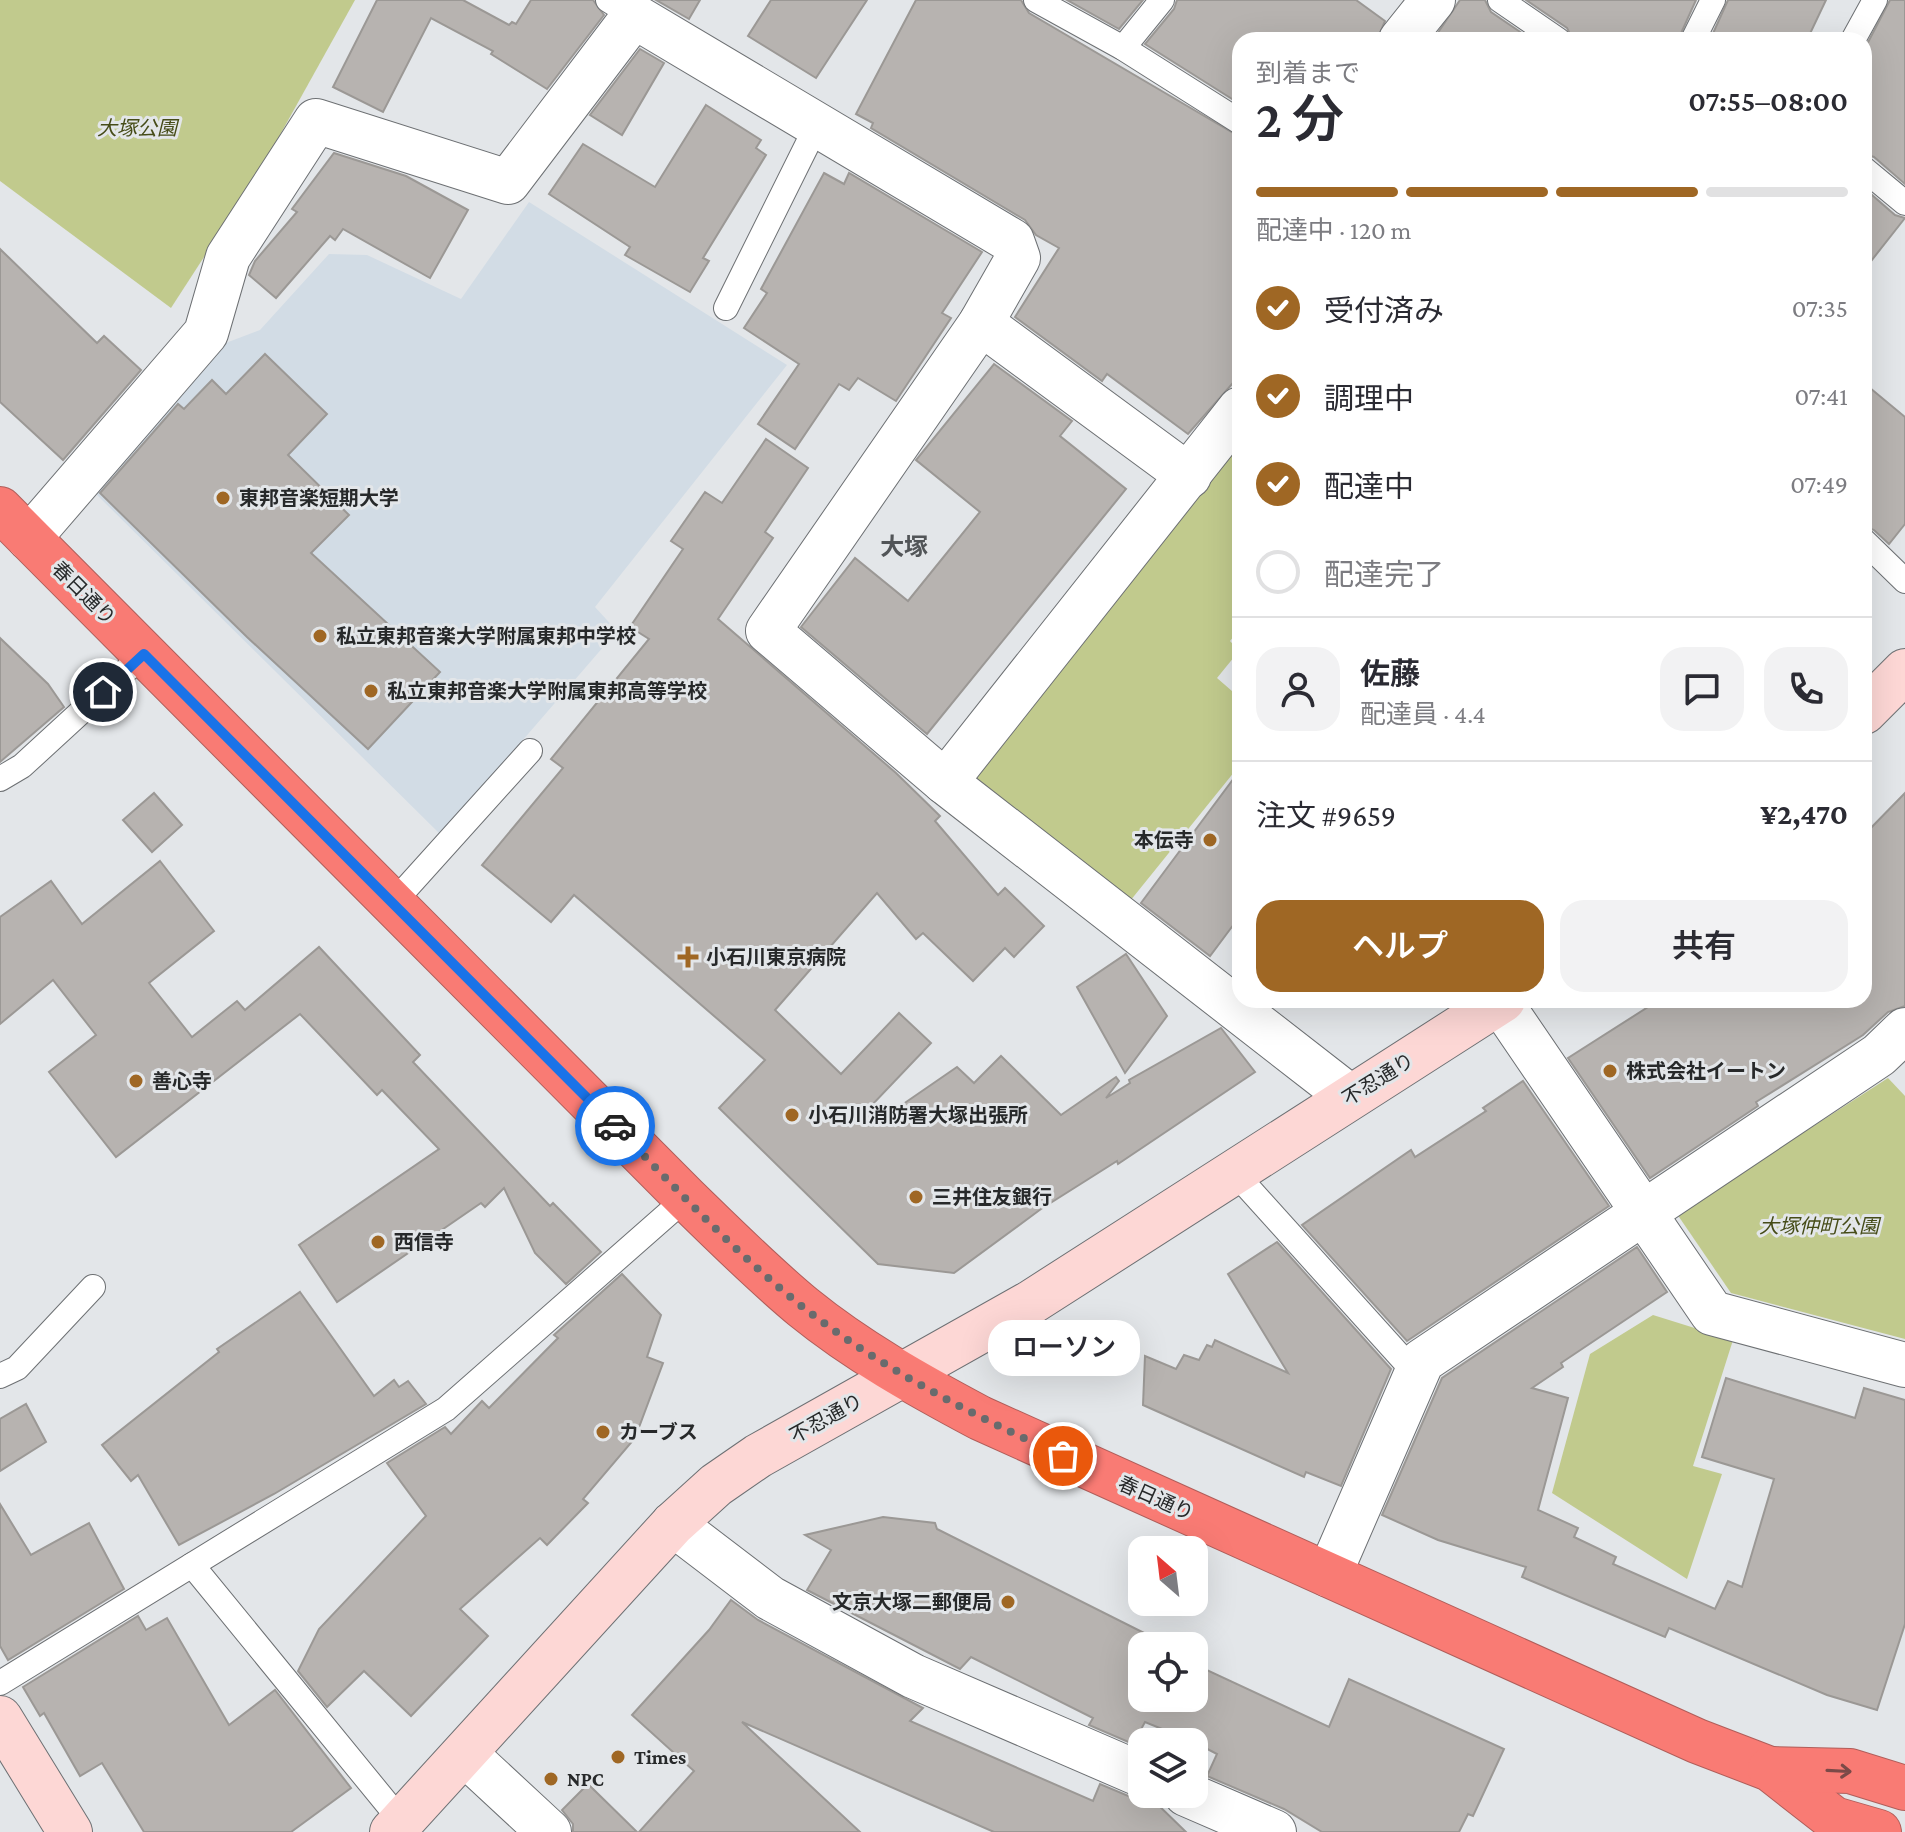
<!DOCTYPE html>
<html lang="ja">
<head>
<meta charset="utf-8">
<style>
	body { margin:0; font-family:"Crimson Pro","Noto Sans JP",serif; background:#f2f2f3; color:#2b2b33; height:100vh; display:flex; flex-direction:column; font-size:30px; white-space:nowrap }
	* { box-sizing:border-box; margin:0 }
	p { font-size:26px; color:#7c7c81 }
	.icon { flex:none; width:44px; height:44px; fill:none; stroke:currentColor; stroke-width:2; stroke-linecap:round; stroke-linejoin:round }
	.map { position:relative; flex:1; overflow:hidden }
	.side { position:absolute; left:1232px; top:32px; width:640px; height:976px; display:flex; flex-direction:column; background:#fff; border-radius:24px; box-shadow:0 8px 32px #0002 }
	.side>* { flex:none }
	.needle { width:52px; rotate:332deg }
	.tools { position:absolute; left:1128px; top:1536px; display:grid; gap:16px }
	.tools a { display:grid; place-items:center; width:80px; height:80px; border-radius:16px; background:#fff; box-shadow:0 8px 32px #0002; font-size:40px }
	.pin { position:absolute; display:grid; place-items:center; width:68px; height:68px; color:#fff; margin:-34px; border:4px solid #fff; border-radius:50%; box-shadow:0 2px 8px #0007 }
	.courier { position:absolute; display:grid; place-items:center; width:80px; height:80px; margin:-40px; border:6px solid #1a73e8; border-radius:50%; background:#fff; color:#222; box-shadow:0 2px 10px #0007 }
	.bubble { position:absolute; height:56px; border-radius:24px; background:#fff; box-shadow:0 8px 32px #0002; font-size:26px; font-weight:600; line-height:56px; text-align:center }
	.overview em { font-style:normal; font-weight:600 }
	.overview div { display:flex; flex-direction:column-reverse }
	.overview { display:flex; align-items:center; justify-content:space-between; height:136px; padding:0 24px }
	h1 { font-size:52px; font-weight:600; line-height:60px }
	.bar { display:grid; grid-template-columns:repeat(4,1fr); gap:12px 8px; align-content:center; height:96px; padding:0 24px }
	.bar i { height:10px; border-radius:6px; background:#e1e1e2 }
	.bar .selected { background:#9f6724 }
	.bar p { grid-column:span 4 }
	.line { display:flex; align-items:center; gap:20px; padding:0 24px; border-top:2px solid #e1e1e2 }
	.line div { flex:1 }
	.round { display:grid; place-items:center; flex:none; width:84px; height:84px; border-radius:24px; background:#f2f2f3 }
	ol { padding:0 24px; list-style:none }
	li { display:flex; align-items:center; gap:24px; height:88px }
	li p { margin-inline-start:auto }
	li .icon { padding:8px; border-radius:50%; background:#9f6724; color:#fff; stroke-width:4 }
	li:last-child { color:#7c7c81 }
	li i { width:44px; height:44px; border:4px solid #e1e1e2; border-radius:50% }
	.primary-button { display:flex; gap:16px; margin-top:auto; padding:16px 24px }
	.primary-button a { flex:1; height:92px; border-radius:24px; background:#9f6724; color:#fff; font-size:32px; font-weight:600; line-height:92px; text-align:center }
	.primary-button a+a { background:#f2f2f3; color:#2b2b33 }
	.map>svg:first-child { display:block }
</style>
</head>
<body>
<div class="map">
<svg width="1905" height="1832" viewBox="0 0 1905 1832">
	<rect width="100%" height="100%" fill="#e3e6e9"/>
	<path fill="#d2dce5" d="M529,202L787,365L595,607L617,631L441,835L96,494L223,344L260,330L329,254L367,255L461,299Z"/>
	<g fill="#c1ca8d">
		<path d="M0,0H355L261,169L171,308L0,181Z"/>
		<path d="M1240,436V629L1230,641L1239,651L1217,678L1240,698V773L1235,771L1126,906L970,784Z"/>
		<path d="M1888,1078L1905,1096V1339L1731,1293L1677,1214Z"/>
		<path d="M1653,1315L1733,1340L1693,1466L1722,1474L1687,1579L1552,1493L1590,1354Z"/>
	</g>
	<g fill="#b7b3b0" stroke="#9b9895" stroke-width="2">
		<path d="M377,0H463L509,25L512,22L516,24L531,0H593L604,15L547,89L491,54L493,51L431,18L383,112L333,87Z"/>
		<path d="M656,0H700L689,19Z"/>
		<path d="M771,0H867L816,78L748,36Z"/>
		<path d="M916,0H1021L1029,13L1240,137V375L1188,434L1107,374L1102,381L1015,317L1059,248L1036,235L1025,220L871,128L873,123L856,114Z"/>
		<path d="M1067,0H1143L1119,29Z"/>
		<path d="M1177,0H1356L1385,21L1377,40H1240V104L1145,44L1174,9Z"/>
		<path d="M1460,0H1485L1491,12L1532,40H1433Z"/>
		<path d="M1526,0H1696L1678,40H1573L1567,28Z"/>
		<path d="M1728,0H1826L1807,40H1710Z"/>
		<path d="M1890,0H1905V184L1874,157L1864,154V50Z"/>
		<path d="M640,49L664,63L622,135L590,115Z"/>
		<path d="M706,105L761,140L756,148L766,155L703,258L709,261L690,292L625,255L630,247L549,194L583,144L655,187Z"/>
		<path d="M334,153L406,176L468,210L430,278L343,229L335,240L330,236L276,298L249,275L255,261L297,212L292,209Z"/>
		<path d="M824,173L844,184L849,173L982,252L942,313L951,318L896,401L858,378L849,390L839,384L795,449L758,424L799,364L744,328L767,293L761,289Z"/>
		<path d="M1864,188L1895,215L1905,218L1864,270Z"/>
		<path d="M0,249L97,343L104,336L141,370L63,460L0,402Z"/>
		<path d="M265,354L327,414L288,455L349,515L311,553L440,672L368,749L247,637L100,493L178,404L184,409L212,380L226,394Z"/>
		<path d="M994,364L1072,421L1060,436L1126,489L927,734L801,627L855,558L908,601L980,512L916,460Z"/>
		<path d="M1864,383L1905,417V524L1889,544L1874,530L1864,526Z"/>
		<path d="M766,439L808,468L765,532L773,538L718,619L896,773L940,816L935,821L998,895L1005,888L1044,926L1014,957L1005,948L973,981L923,933L916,939L877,893L775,1010L841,1074L899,1013L931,1043L870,1107L880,1120L957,1067L974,1083L1001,1056L1061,1115L1116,1077L1119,1081L1106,1098L1130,1083L1129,1080L1221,1028L1255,1072L1118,1164L1117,1161L1041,1209L954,1273L878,1264L719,1108L765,1060L574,895L551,922L482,865L563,768L551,759L649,639L630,627L683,549L671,541L705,492L722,503Z"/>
		<path d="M0,638L48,684L64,707L0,762Z"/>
		<path d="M1240,770V916L1210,956L1141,903Z"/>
		<path d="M154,793L182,825L152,852L123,820Z"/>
		<path d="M1905,793V1006L1888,1012L1863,1035L1756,1102L1758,1106L1650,1178L1568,1058L1659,1000H1864V835Z"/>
		<path d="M160,861L214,931L149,983L192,1037L237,1001L245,1010L319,947L420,1055L413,1062L550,1206L553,1203L601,1252L566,1284L535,1253L504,1188L485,1207L481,1203L337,1302L299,1245L439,1149L382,1090L377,1095L300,1014L116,1157L49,1072L96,1035L53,980L0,1024V917L51,881L82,924Z"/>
		<path d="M1126,954L1167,1016L1125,1073L1077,987Z"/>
		<path d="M1523,1081L1609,1206L1407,1341L1302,1225L1411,1150L1415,1157L1486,1111L1483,1108Z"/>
		<path d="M1277,1242L1391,1369L1341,1486L1306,1472L1304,1477L1143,1405L1145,1356L1176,1369L1184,1355L1199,1360L1207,1345L1212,1347L1215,1340L1288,1373L1228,1274Z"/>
		<path d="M1637,1247L1667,1292L1561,1363L1563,1367L1532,1388L1568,1398L1538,1510L1578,1528L1574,1537L1616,1557L1613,1564L1715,1609L1728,1581L1742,1587L1774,1479L1702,1457L1726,1378L1855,1418L1864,1388L1905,1400V1624L1877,1710L1827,1695L1669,1628L1665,1637L1522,1577L1526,1567L1438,1540L1382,1515L1442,1378Z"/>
		<path d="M622,1274L661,1315L647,1357L663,1363L635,1438L583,1499L588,1503L547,1545L540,1538L460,1609L488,1636L411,1716L364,1671L327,1707L298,1671L319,1629L426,1516L387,1463L445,1427L451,1434L482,1401L489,1408L558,1338L554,1335Z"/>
		<path d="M300,1292L374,1396L394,1380L399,1387L408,1381L426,1404L274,1494L179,1545L138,1475L131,1481L102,1445L219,1352L217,1349Z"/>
		<path d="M26,1404L46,1442L0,1471V1419Z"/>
		<path d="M0,1504L31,1555L89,1523L124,1589L8,1660L0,1646Z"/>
		<path d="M883,1517L935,1523L937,1529L1170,1646H1142V1698H1194V1664L1329,1727L1349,1679L1504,1749L1473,1816L1468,1814L1459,1832H1322L1284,1809L1207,1776L1217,1754L1194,1742L1145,1722L1133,1744L1089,1725L1093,1718L971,1657L960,1669L807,1590L831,1550L805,1535Z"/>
		<path d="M731,1600L758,1620L923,1708L910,1721L1093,1801L1100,1784L1133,1798H1151L1186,1832H994L742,1722L860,1832H639L694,1771L632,1715L709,1630Z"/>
		<path d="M138,1616L146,1630L167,1618L229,1725L275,1690L351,1788L291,1832H144L102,1763L80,1776L44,1713L40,1716L23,1687Z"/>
		<path d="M588,1784L637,1832H573V1824L562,1810Z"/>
	</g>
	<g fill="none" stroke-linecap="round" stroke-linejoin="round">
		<defs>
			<g id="lane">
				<path d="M608,0L634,16"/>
				<path d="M1036,0L1123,48L1240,122"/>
				<path d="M1500,0L1558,40"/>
				<path d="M1693,40L1713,0"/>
				<path d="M1853,40L1875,0"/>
				<path d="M1123,48L1162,0"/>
				<path d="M1864,169L1905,203"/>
				<path d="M726,308L817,125"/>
				<path d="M1864,541L1905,581"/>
				<path d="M0,779L22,766L144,654"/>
				<path d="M393,903L530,751"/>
				<path d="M1234,1172L1417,1375"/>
				<path d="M0,1376L17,1368L93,1287"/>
				<path d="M192,1565L402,1822"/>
				<path d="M0,1683L446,1409L686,1198"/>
			</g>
			<g id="street">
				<path d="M1401,40L1433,0"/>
				<path d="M981,323L1189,476"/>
				<path d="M29,538L206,333L228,257L316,121L508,182L634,16L1012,241L1018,258L981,323L768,631L945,782L1350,1097"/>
				<path d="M945,782L1240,409"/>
				<path d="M1500,1002L1712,1313L1905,1365"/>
				<path d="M673,1524L770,1598L913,1676L1142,1775"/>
				<path d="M1329,1575L1422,1361L1879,1055L1905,1030"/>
				<path d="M466,1755L549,1832"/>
				<path d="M1186,1794L1274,1832"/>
			</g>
			<g id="secondary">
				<path d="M1864,712L1905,671"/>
				<path d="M0,1718L70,1832"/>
				<path d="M392,1832L673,1524L716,1485L758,1456L1030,1303L1503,1000"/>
			</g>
			<g id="highway">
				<path d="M0,509L686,1198C724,1235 762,1273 803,1307C857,1351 918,1385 980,1418L1697,1741L1770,1769L1834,1819L1879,1832"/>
				<path d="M1770,1769L1850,1771L1905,1788"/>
			</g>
		</defs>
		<use href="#lane" stroke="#6d7073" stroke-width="26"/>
		<use href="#street" stroke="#6d7073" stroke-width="46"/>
		<use href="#secondary" stroke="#6d7073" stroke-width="46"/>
		<use href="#highway" stroke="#b05e5a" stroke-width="46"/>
		<use href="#lane" stroke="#fff" stroke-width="24"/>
		<use href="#street" stroke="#fff" stroke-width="44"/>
		<use href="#secondary" stroke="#fdd7d5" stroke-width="44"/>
		<use href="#highway" stroke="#f97b74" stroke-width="44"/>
	</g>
	<defs><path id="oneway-shaft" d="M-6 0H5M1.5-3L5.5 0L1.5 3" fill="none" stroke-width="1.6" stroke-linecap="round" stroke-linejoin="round" transform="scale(2)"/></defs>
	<use stroke="#7b4a48" href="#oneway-shaft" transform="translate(1839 1771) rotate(3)"/>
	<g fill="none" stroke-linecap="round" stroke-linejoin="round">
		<path stroke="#696b6d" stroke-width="8" stroke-dasharray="0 14.4" d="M615,1126C676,1188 736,1254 804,1308C884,1370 972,1415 1063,1456"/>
		<path stroke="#1a73e8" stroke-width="10" d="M103,692L144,654L615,1126"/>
	</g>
	<g fill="#9f6724" stroke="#e3e6e9" stroke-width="3">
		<circle cx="223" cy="498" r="8"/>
		<circle cx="320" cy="636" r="8"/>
		<circle cx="371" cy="691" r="8"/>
		<circle cx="1210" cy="840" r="8"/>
		<path d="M684 945h8v8h8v8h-8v8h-8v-8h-8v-8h8z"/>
		<circle cx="1610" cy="1071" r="8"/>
		<circle cx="136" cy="1081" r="8"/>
		<circle cx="792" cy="1115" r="8"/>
		<circle cx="916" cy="1197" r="8"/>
		<circle cx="378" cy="1242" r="8"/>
		<circle cx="603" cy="1432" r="8"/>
		<circle cx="1008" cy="1602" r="8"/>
		<circle cx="618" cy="1757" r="8"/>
		<circle cx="551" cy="1779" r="8"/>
	</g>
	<g text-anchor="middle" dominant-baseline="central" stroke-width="6" stroke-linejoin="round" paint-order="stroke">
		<g font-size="20" font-style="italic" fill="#464c18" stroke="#e3e6e9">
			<text x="137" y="128">大塚公園</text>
			<text x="1819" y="1226">大塚仲町公園</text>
		</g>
		<g font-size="20" font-weight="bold" fill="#27292a" stroke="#e3e6e9" text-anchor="start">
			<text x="239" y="498">東邦音楽短期大学</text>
			<text x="336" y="636">私立東邦音楽大学附属東邦中学校</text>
			<text x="387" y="691">私立東邦音楽大学附属東邦高等学校</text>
			<text x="1194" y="840" text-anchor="end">本伝寺</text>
			<text x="706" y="957">小石川東京病院</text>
			<text x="1626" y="1071">株式会社イートン</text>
			<text x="152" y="1081">善心寺</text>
			<text x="808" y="1115">小石川消防署大塚出張所</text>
			<text x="932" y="1197">三井住友銀行</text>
			<text x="394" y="1242">西信寺</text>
			<text x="619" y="1432">カーブス</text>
			<text x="992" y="1602" text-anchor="end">文京大塚二郵便局</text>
			<text x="634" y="1757">Times</text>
			<text x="567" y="1779">NPC</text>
		</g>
		<g font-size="20" fill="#27292a" stroke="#e3e6e9">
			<text transform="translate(84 593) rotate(45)">春日通り</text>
			<text transform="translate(1378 1079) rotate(-32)">不忍通り</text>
			<text transform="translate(826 1418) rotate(-29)">不忍通り</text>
			<text transform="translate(1156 1498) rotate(24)">春日通り</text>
		</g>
		<g font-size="24" font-weight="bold" fill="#525558" stroke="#e3e6e9">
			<text x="904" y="546">大塚</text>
		</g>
	</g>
</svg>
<div class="tools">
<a><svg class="needle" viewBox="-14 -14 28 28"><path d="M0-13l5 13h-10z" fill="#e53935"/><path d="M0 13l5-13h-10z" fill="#7c7c81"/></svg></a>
<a><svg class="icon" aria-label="locate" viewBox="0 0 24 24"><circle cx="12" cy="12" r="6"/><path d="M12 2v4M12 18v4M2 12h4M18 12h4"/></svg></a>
<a><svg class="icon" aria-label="layers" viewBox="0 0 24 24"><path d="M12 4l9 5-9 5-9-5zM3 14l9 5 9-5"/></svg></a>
</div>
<div class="pin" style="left:1063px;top:1456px;background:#ea580c"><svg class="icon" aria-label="bag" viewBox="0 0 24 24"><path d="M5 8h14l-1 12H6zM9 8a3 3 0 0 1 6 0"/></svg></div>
<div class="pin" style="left:103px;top:692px;background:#1f2937"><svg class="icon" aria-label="home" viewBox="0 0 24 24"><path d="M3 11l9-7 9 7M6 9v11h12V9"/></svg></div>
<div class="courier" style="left:615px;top:1126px"><svg class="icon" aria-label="car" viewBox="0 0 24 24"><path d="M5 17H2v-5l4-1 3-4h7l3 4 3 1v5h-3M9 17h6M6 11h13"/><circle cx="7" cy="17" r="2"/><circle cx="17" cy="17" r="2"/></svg></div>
<div class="bubble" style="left:988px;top:1320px;width:152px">ローソン</div>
<section class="side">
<div class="overview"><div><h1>2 分</h1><p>到着まで</p></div><em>07:55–08:00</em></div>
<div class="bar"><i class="selected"></i><i class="selected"></i><i class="selected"></i><i></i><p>配達中 · 120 m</p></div>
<ol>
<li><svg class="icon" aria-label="check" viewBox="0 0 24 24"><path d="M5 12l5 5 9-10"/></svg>受付済み<p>07:35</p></li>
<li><svg class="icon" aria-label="check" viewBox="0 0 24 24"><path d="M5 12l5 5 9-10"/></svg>調理中<p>07:41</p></li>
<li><svg class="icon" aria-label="check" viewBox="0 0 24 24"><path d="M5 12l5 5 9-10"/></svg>配達中<p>07:49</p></li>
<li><i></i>配達完了</li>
</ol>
<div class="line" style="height:144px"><a class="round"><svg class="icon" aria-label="person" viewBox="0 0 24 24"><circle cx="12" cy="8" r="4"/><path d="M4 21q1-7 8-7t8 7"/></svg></a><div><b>佐藤</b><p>配達員 · 4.4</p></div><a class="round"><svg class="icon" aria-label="chat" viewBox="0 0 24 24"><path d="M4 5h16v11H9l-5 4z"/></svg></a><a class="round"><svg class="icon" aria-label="phone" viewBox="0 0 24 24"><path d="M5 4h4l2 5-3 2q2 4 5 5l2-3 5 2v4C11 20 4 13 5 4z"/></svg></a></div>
<div class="line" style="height:104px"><div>注文 #9659</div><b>¥2,470</b></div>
<div class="primary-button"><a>ヘルプ</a><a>共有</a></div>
</section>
</div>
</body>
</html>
